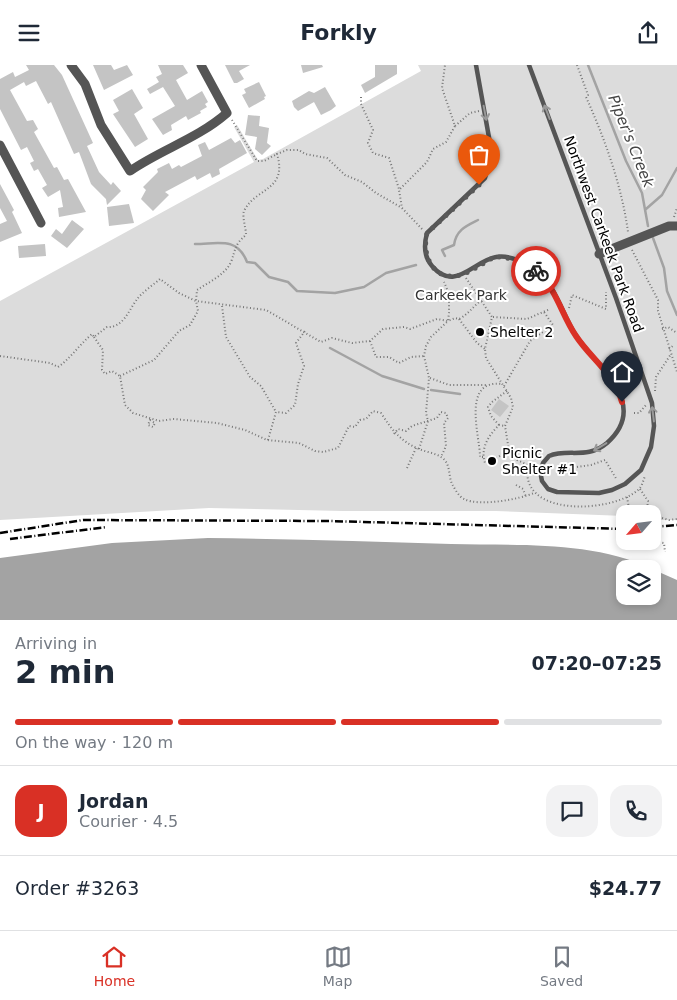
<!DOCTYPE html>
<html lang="en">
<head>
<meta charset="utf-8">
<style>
	body { margin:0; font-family:"DejaVu Sans",sans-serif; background:#f2f2f3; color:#1f2937; height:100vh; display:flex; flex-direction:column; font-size:19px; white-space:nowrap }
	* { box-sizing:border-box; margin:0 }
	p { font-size:16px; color:#747a83 }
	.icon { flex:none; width:28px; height:28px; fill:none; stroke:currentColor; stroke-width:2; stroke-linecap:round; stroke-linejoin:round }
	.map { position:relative; height:555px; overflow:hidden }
	.drawer { display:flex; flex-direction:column; background:#fff; flex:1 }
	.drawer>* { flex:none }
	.needle { width:32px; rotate:242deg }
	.fabs { position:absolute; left:616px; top:440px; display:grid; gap:10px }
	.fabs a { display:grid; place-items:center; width:45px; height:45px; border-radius:10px; background:#fff; box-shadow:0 2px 8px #0003; font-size:25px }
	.pin { position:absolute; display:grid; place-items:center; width:42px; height:42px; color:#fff; margin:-51px -21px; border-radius:50% 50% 50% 0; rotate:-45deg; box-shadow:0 0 5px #0007 }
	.pin .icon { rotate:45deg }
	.courier { position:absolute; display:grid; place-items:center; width:50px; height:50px; margin:-25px; border:4px solid #d93025; border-radius:50%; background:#fff; color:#222; box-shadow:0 1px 6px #0007 }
	.head em { font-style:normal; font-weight:600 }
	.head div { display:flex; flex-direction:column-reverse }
	.head { display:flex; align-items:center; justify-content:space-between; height:85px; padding:0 15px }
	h1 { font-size:32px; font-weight:600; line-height:38px }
	.bar { display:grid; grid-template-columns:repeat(4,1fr); gap:8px 5px; align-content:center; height:60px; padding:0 15px }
	.bar i { height:6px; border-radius:4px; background:#e0e1e3 }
	.bar .current { background:#d93025 }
	.bar p { grid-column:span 4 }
	.line { display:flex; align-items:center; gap:12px; padding:0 15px; border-top:1px solid #e0e1e3 }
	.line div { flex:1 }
	.round { display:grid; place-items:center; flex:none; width:52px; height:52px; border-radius:15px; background:#f2f2f3 }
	header { display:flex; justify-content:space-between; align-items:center; height:65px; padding:0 15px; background:#fff; font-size:22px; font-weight:600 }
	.tabs { display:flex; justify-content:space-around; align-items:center; height:70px; border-top:1px solid #e0e1e3; background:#fff; font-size:14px; color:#747a83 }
	.tabs a { display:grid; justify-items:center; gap:2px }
	.tabs .current { color:#d93025 }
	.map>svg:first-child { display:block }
</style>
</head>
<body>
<header><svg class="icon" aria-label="menu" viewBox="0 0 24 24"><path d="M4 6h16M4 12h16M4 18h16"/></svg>Forkly<svg class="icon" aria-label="share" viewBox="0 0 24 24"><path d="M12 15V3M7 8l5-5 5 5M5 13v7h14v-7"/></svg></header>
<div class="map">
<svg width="677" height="555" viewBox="0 0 677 555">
	<rect width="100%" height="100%" fill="#fff"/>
	<path fill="#dcdcdc" d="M418,0H677V455H653L652,449H625V451L496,446H343L209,443L0,455V236L254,97L234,62L237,60L258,95L263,94L421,6Z"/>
	<path fill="#a3a3a3" d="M208,473C289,474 370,476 451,479C517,481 591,475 652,504H625V531H652V504L677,515V555H0V493L112,478Z"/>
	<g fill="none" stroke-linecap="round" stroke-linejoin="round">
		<g stroke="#a3a3a3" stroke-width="2.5">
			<path d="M588,0L626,96L642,128L648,161"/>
			<path d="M646,144L662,130L677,103"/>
			<path d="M653,173L664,203L667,226L677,250"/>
			<path d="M195,179C217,179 237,171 247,197L255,198L269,212L288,217L297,226L335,228L364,222L386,208L416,200"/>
			<path d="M445,191L442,185L454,180C456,165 466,161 478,155"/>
			<path d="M330,283L382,311L424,324"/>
			<path d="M431,325L460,329"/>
		</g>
	</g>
	<g fill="#c4c4c4">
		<path d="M26,0H54L62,10L93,78L87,81L99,107L111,120L113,117L121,126L107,140L106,134L91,119L79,87L74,89L51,37L48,39L36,16L26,21L24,17L10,25L27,56L33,55L38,64L34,67L54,103L57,102L64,115L68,114L86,147L59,152L58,143L63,142L60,125L48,132L42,123L47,120L38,104L34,106L30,98L34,96L27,82L21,85L0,44V14L13,7L15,12L29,5Z"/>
		<path d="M93,0H111L114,5L127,0L133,10L104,25Z"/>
		<path d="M158,0H183L188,8L176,15L187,35L202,26L208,37L205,39L207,42L200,46L201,48L188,55L186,51L171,60L172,65L163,70L152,54L175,41L163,22L150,29L147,24L159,17L156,12L162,9Z"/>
		<path d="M225,0H250L239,6L244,14L237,18H234Z"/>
		<path d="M301,0H322L323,2L303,8Z"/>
		<path d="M375,0H397V9L365,28L361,20L375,12Z"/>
		<path d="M259,17L266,31L264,32L265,34L249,43L242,30L246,28L244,24Z"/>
		<path d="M325,22L336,41L331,45L321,50L314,37L298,46L294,42L292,36L309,26L314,28Z"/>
		<path d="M132,24L143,43L134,49L148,74L135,82L113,49L119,46L113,35Z"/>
		<path d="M248,50L260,51L259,61L269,63L267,78L271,81L262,90L255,84L257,72L245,70Z"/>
		<path d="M231,73L235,78L240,75L247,88L219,104L220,109L212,113L210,108L197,115L195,111L165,127L169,130L153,146L141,134L146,125L143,122L158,107L157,104L169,98L172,104L179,100L181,102L202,91L198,80L205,77L209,85Z"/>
		<path d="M0,119L14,145L12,147L14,151L12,152L14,151L22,168L0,177V159L7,156L0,143Z"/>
		<path d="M129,139L134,158L109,161L107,142Z"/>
		<path d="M72,155L84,164L67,183L51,171L56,164L62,169Z"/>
		<path d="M45,179L46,191L19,193L18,181Z"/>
		<path d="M499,334L509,341L500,352L491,345Z"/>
	</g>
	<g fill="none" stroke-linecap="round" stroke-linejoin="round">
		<g stroke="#777" stroke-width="2" stroke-dasharray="1 2.5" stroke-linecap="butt">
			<path d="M577,0L588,30L586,32C605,74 622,122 628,167"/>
			<path d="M361,32V39L373,65L368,78L373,88L389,93L399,124"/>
			<path d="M232,55L257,96H264L277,89"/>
			<path d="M455,61L470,48L479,46"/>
			<path d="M674,152L677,143"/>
			<path d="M422,164L402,143L399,125L427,97L433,84L446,77L455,61L442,23L445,0"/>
			<path d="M632,185L658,235V246L677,307"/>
			<path d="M466,213L492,252L485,284L486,293L511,333L513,342L505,361L509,386L517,395L528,400C518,453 612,448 638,425C642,422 643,416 645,411"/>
			<path d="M222,241L226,272L250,312L261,321L276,347"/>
			<path d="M569,243L572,230L606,244V227"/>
			<path d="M493,252L527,254L550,244"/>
			<path d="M459,254L477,278L485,284"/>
			<path d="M662,264L668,262L677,268"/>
			<path d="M94,272L103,285L102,305L105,309L112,306L120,311L125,340L133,348L159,356L174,354L217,358L245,365L267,375L299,378L315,386L323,387L338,383L349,361L355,362L360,355L366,354L373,346L381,348C392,365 400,376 419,384C426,387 435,388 441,392C451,398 448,410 452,419C455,424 459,432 464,434C480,442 520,434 534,428"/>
			<path d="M370,276L376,292H389L399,298L411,292L424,291"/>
			<path d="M669,284L674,280"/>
			<path d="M0,291L50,298L58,302C71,293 79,280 92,269L94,272L107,262C124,263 129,244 138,233C144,226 153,220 160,214L179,228L196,236L266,245L321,277L332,273L352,278L370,276L383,264L404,262L410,264L437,254L448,256L455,253L459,254C469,249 473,241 482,235"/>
			<path d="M120,311L154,295L179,266L190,260L198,246L196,236L197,225C209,217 225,210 231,197C236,184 234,180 246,170C246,163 242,152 244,146C256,122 288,126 277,89L287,85H299L305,89L327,93L345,110L362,117L376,128L402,143"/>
			<path d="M430,313L449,320H486"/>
			<path d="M504,321L530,276L553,260L544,247"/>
			<path d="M655,326L656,312L671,289"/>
			<path d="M634,348H639L646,340"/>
			<path d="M150,355L155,358L153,362L148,360Z"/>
			<path d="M499,360L491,351L488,342L492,337L507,326"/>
			<path d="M394,369L398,364L406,366L412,361L437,353L441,347L446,348L448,353L444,358L446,381L441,392"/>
			<path d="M268,375L276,347L286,348L295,340L298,319L304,301L296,278L305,266"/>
			<path d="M419,384L428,356L426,348L429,313L424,291L426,281L431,272L448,256L449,248V229L444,217"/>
			<path d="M483,392H480C480,371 461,314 502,319"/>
			<path d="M496,393L509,386"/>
			<path d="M488,398H485C480,383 489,370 499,360L505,361"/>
			<path d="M577,402L591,400L605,395L617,415"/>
			<path d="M407,403L416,383"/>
			<path d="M516,420L523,424L526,432"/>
			<path d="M640,424L648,436L647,445L650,449"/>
			<path d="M627,432L630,449"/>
			<path d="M652,450L669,455L677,454"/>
			<path d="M632,476H634"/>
			<path d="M652,476L664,478L665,487"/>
		</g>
		<path stroke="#555" stroke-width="4.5" d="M476,0L490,78L489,99L485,113L427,168C424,179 424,192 432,201C455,228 473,196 496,192C508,189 529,199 538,207C557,224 562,248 575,269C594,300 652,338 607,378C587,395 568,383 549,391L543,398L540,406L542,416L548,424L557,427L599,428L612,425L625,419L641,405L651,382L654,361L652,338L616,233L529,0"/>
		<g stroke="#555" stroke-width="9">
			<path d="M71,0L85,19L101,60L130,106C162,84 197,74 227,48L201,0"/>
			<path d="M0,80L41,158"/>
			<path d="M599,189L669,161H677"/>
		</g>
		<g stroke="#000" stroke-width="2.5" stroke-dasharray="8 2.5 1 2.5" stroke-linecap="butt">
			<path d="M652,462L677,460"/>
			<path d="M0,468L83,455L329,456L625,464"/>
			<path d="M10,474L107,462"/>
		</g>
	</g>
	<defs><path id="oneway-shaft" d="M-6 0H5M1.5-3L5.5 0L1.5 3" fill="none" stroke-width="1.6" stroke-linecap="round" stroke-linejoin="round" transform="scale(1.25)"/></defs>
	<g stroke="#999">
		<use href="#oneway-shaft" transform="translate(547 47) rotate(-111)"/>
		<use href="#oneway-shaft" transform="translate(485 48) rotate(79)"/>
		<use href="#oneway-shaft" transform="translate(653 349) rotate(-97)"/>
		<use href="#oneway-shaft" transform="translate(600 382) rotate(149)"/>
	</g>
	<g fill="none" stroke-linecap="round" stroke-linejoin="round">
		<path stroke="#595959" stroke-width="5" stroke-dasharray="0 9" d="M479,120L427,168C422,188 431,214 456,211C469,209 483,198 494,192C510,191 523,198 536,206"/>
		<path stroke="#d93025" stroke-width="6" d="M536,206C557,224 561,249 576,271C591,294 615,309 622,337"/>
	</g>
	<g fill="#000" stroke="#fff" stroke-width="2">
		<circle cx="480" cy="267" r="5"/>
		<circle cx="492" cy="396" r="5"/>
	</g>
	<g text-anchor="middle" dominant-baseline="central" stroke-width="4" stroke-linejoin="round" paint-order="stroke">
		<g font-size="14" fill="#000" stroke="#fff">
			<text transform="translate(604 169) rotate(70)">Northwest Carkeek Park Road</text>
		</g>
		<g font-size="14" fill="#333" stroke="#fff">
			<text x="461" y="230">Carkeek Park</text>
		</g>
		<g font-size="14" fill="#000" stroke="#fff" text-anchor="start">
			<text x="490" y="267">Shelter 2</text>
			<text x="502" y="388">Picnic<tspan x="502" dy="16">Shelter #1</tspan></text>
		</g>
		<g font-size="15" font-style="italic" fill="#444" stroke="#fff">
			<text transform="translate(631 76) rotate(68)">Piper's Creek</text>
		</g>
	</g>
</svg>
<div class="fabs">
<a><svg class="needle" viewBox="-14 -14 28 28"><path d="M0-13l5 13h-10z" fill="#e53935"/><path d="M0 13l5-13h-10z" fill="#747a83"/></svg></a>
<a><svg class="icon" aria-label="layers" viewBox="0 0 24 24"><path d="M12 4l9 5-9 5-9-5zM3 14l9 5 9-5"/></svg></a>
</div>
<div class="pin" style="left:479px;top:120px;background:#ea580c"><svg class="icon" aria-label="bag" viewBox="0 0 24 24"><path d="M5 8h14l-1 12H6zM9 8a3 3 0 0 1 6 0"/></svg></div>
<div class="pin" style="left:622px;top:337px;background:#1f2937"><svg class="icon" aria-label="home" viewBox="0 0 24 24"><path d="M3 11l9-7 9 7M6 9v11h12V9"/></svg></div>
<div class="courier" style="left:536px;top:206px"><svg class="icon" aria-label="bike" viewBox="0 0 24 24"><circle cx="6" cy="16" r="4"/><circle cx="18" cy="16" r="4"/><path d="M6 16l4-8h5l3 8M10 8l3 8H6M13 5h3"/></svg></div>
</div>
<section class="drawer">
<div class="head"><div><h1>2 min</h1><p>Arriving in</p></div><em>07:20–07:25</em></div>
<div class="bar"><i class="current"></i><i class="current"></i><i class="current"></i><i></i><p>On the way · 120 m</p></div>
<div class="line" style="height:90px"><b class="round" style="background:#d93025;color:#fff">J</b><div><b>Jordan</b><p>Courier · 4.5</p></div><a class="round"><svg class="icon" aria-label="chat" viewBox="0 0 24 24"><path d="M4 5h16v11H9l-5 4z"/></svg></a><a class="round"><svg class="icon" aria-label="phone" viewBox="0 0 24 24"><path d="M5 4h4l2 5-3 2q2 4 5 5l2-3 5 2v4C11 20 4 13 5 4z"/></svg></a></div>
<div class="line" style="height:65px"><div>Order #3263</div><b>$24.77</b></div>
</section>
<nav class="tabs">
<a class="current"><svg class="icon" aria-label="home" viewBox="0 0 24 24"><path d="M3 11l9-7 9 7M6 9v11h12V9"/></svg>Home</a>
<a><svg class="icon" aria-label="map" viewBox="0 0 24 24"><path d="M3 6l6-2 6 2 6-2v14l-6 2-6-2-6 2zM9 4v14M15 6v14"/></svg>Map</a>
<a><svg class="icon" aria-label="saved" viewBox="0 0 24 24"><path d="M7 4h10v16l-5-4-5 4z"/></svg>Saved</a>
</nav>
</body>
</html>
